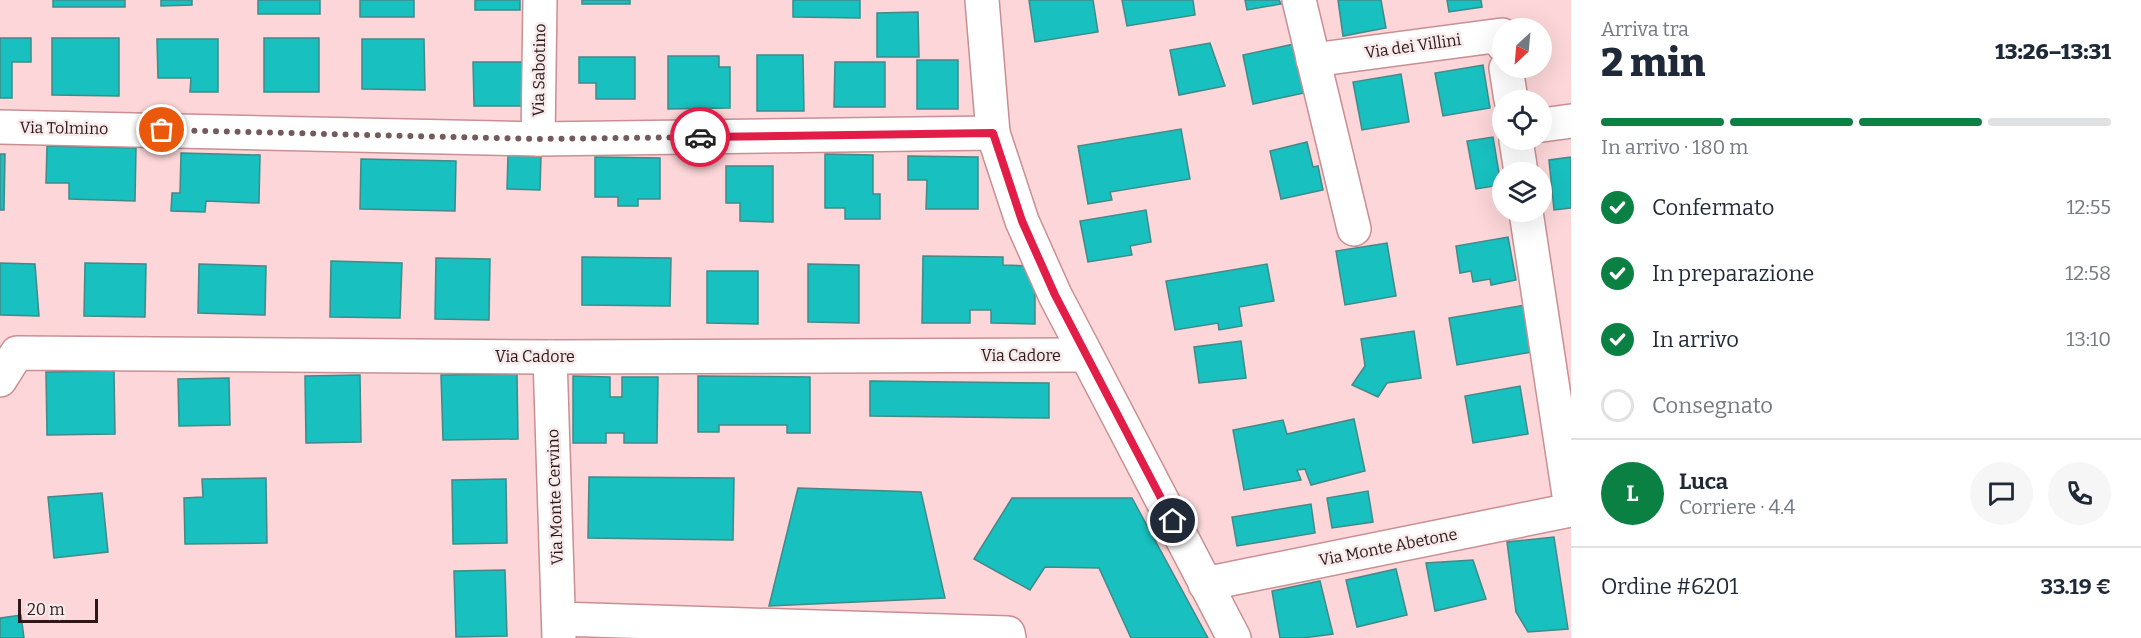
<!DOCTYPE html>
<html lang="it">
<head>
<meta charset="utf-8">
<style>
	body { margin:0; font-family:Bitter,serif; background:#f6f6f7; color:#1f2937; height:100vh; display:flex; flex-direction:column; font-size:22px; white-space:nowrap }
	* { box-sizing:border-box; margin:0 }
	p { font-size:20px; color:#747a83 }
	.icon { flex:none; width:33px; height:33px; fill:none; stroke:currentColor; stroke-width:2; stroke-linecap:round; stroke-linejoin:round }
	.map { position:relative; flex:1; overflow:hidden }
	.drawer { display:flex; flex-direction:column; background:#fff; width:570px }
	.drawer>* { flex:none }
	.needle { width:39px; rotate:206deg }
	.buttons { position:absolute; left:1492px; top:18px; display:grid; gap:12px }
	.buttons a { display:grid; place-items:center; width:60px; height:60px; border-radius:50%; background:#fff; box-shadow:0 6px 24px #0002; font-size:30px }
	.scale { position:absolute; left:18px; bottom:15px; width:80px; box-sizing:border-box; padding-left:6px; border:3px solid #2d1719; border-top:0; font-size:16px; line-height:21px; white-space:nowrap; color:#2d1719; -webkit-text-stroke:4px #f7eaeb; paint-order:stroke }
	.pin { position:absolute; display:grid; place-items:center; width:51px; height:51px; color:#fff; margin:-26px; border:3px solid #fff; border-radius:50%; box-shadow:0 2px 6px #0007 }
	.courier { position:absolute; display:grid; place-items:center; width:60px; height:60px; margin:-30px; border:4px solid #e11d48; border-radius:50%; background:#fff; color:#222; box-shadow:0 2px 8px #0007 }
	.head em { font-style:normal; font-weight:800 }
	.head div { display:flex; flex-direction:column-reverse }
	.head { display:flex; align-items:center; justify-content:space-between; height:102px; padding:0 30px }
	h1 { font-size:39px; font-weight:800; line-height:45px }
	.bar { display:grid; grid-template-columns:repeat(4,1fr); gap:9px 6px; align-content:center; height:72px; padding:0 30px }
	.bar i { height:8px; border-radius:4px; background:#e0e1e3 }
	.bar .active { background:#0b8043 }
	.bar p { grid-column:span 4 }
	.line { display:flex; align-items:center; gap:15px; padding:0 30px; border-top:2px solid #e0e1e3 }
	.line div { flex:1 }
	.round { display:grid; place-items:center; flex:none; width:63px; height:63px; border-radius:32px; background:#f6f6f7 }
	ol { padding:0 30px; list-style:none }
	li { display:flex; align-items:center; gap:18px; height:66px }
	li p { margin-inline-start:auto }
	li .icon { padding:6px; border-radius:50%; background:#0b8043; color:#fff; stroke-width:4 }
	li:last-child { color:#747a83 }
	li i { width:33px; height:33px; border:3px solid #e0e1e3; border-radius:50% }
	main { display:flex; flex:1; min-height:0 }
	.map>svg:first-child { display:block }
</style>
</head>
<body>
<main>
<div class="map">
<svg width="1571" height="638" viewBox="0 0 1571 638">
	<rect width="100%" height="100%" fill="#fcd6d8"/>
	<g fill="#18c0bf" stroke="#428988" stroke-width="1.5">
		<rect x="53" y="0" width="72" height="7"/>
		<path d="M161,0H192V5L161,6Z"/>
		<rect x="258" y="0" width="62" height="14"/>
		<rect x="360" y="0" width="54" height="17"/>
		<rect x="475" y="0" width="45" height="10"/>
		<rect x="582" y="0" width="48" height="4"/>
		<path d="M793,0H860V18L793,17Z"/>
		<path d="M1029,0H1093L1098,32L1035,42Z"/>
		<path d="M1122,0H1193L1195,15L1127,26Z"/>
		<path d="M1245,0H1279L1281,4L1247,10Z"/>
		<path d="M1338,0H1381L1386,28L1343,36Z"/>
		<path d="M1447,0H1481L1482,7L1449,12Z"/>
		<path d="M918,12L919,57H877V13Z"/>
		<path d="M0,38H31V62H12V98H0Z"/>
		<path d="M52,38H119V96L52,95Z"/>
		<rect x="264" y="38" width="55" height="54"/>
		<path d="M157,39H218V92H190L191,78H158Z"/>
		<path d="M362,39H424L425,90L362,89Z"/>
		<path d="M1210,43L1225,86L1179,95L1170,50Z"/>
		<path d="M1294,44L1304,93L1253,104L1243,55Z"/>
		<path d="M757,55H803L804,111H757Z"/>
		<path d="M668,56H719V67H730V108L668,109Z"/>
		<path d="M579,57H635V99H596V83H579Z"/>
		<rect x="917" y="60" width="41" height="49"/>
		<path d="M473,62H523V106H474Z"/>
		<path d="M835,62H885V107H834Z"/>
		<path d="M1483,65L1490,108L1443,116L1435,73Z"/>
		<path d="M1401,74L1409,122L1362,130L1353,82Z"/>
		<path d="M1181,129L1190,179L1110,192L1112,200L1088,204L1078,146Z"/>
		<path d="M1493,137L1501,185L1476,189L1467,141Z"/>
		<path d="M1307,142L1313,167L1318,166L1323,190L1281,199L1270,151Z"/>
		<path d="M47,146L136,148L135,201L69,199V183H46Z"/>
		<path d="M181,153L260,155L259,203L206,201L205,212L171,211L172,193H180Z"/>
		<path d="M0,154H5L4,210H0Z"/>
		<path d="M825,154L873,155V194H880V219H845V208H825Z"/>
		<path d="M508,155L541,156L540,190L507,189Z"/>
		<path d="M908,156L978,157V209H926L927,180H908Z"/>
		<path d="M595,157L660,158V199H638V206H618V197H595Z"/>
		<path d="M1571,157V208L1554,210L1549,160Z"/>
		<path d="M361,159L456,161L455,211L360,209Z"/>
		<path d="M726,166H773V222L740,221V203H726Z"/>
		<path d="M1146,210L1151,242L1130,246L1132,255L1088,262L1080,221Z"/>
		<path d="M1508,237L1516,280L1491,285L1490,279L1473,282L1471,271L1460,273L1456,246Z"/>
		<path d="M1387,243L1396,296L1345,305L1336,251Z"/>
		<path d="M923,256L1003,257V265L1035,266V324L991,323V310H970V323H922Z"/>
		<path d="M582,257L671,258L670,306L582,305Z"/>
		<path d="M436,258L490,259L489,320L435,319Z"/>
		<path d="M331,261L402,263L400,318L330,317Z"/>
		<path d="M0,263L35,264L39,316L0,315Z"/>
		<path d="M85,263L146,264L145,317L84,316Z"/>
		<path d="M199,264L266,266L265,315L198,313Z"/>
		<path d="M808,264L859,265V323L808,322Z"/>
		<path d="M1267,264L1274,301L1239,307L1242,326L1219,330L1218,323L1175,330L1166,281Z"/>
		<path d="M707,271H758V324L707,323Z"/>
		<path d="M1525,305L1532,352L1457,365L1449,318Z"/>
		<path d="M1414,331L1421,378L1387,383L1378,397L1352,385L1365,366L1361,339Z"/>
		<path d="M1241,341L1246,378L1199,383L1194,347Z"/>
		<path d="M114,371L115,434L47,435L46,372Z"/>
		<path d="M517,374L518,439L443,440L441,375Z"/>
		<path d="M360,375L361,442L306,443L305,376Z"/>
		<path d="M573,376L610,377V397H622V377H658L657,443H624V433H606V443H573Z"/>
		<path d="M698,376L810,377V433H787V425H719V432H698Z"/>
		<path d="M229,378L230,425L179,426L178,379Z"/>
		<path d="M870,381L1049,383V418L870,416Z"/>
		<path d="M1520,386L1528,434L1473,443L1465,396Z"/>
		<path d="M1354,419L1365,471L1311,485L1305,469L1297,470L1301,480L1244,490L1233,430L1283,420L1287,434Z"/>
		<path d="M589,477L734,478L733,540L588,538Z"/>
		<path d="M266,478L267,543L185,544L184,498L203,497L202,479Z"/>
		<path d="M506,479L507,543L453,544L452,480Z"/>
		<path d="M798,488L921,492L945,598L769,606Z"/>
		<path d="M1368,491L1373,522L1332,528L1327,498Z"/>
		<path d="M102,493L108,552L54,558L48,497Z"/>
		<path d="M1012,498H1132L1208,638H1131L1099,568L1045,567L1030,590L974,559Z"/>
		<path d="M1311,504L1315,533L1237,546L1232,517Z"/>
		<path d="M1554,537L1568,629L1528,632L1516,612L1507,542Z"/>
		<path d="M1473,560L1486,599L1435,611L1426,563Z"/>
		<path d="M1396,569L1407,615L1357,627L1346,580Z"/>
		<path d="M505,570L507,636L456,637L454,571Z"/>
		<path d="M1320,581L1333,634L1303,638H1280L1272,591Z"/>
		<path d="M21,615L24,638H0V618Z"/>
	</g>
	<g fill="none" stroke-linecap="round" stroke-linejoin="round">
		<defs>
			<g id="minor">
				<path d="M982,0L993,133L1022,221L1055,295L1234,638"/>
				<path d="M1299,0L1354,229"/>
				<path d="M1313,60L1502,35L1503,45"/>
				<path d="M1506,68L1511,100"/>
				<path d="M1542,125L1571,121"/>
				<path d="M0,127L538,139L993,133"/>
				<path d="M538,139L540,0"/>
				<path d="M1516,140L1521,172"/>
				<path d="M1526,212L1571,508"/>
				<path d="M550,357L559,638"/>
				<path d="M0,380L17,353L550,357L1086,355"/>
				<path d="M1205,584L1571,510"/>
				<path d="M559,619L1008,633L1009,638"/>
			</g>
		</defs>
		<use href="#minor" stroke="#c98f93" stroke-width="36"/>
		<use href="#minor" stroke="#fff" stroke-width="33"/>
	</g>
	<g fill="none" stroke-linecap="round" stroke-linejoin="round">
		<path stroke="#755a5c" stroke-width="6" stroke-dasharray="0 10.8" d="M162,130L538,139L700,137"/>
		<path stroke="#e11d48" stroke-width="8" d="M700,137L993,133L1022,221L1055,295L1173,521"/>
	</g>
	<g text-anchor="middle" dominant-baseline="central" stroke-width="5" stroke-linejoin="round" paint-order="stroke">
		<g font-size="16" fill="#2d1719" stroke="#f7eaeb">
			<text transform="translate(1413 46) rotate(-8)">Via dei Villini</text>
			<text transform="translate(539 70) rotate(-89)">Via Sabotino</text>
			<text transform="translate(64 128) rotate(1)">Via Tolmino</text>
			<text x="1021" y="355">Via Cadore</text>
			<text x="535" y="356">Via Cadore</text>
			<text transform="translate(555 497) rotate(-92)">Via Monte Cervino</text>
			<text transform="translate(1388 547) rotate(-11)">Via Monte Abetone</text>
		</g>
	</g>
</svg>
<div class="buttons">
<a><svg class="needle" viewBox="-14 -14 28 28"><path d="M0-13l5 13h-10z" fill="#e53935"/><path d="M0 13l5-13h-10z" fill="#747a83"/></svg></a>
<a><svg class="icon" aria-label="locate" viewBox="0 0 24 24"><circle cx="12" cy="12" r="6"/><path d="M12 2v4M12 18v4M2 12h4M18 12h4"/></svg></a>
<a><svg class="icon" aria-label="layers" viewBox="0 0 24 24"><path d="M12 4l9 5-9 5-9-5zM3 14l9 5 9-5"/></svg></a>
</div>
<div class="scale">20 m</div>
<div class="pin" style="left:162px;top:130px;background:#ea580c"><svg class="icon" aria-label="bag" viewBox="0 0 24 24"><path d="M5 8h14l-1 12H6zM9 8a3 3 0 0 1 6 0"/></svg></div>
<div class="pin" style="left:1173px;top:521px;background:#1f2937"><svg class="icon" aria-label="home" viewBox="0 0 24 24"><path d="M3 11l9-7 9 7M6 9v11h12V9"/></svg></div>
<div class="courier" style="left:700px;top:137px"><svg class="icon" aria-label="car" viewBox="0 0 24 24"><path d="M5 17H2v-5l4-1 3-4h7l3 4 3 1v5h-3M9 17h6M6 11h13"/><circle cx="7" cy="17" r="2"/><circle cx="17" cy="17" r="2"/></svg></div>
</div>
<section class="drawer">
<div class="head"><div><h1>2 min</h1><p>Arriva tra</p></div><em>13:26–13:31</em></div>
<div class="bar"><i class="active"></i><i class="active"></i><i class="active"></i><i></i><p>In arrivo · 180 m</p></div>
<ol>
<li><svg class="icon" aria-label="check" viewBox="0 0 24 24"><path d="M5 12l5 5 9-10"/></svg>Confermato<p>12:55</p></li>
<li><svg class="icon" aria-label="check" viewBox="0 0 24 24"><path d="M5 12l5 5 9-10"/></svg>In preparazione<p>12:58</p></li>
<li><svg class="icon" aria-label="check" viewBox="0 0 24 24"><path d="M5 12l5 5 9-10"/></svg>In arrivo<p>13:10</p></li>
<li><i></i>Consegnato</li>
</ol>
<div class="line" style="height:108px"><b class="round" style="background:#0b8043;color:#fff">L</b><div><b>Luca</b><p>Corriere · 4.4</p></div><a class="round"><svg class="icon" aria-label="chat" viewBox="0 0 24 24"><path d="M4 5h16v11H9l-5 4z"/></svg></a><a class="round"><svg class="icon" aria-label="phone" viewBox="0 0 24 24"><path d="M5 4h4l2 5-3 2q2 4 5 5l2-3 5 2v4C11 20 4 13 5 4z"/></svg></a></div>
<div class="line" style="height:78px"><div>Ordine #6201</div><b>33.19 €</b></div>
</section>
</main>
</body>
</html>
